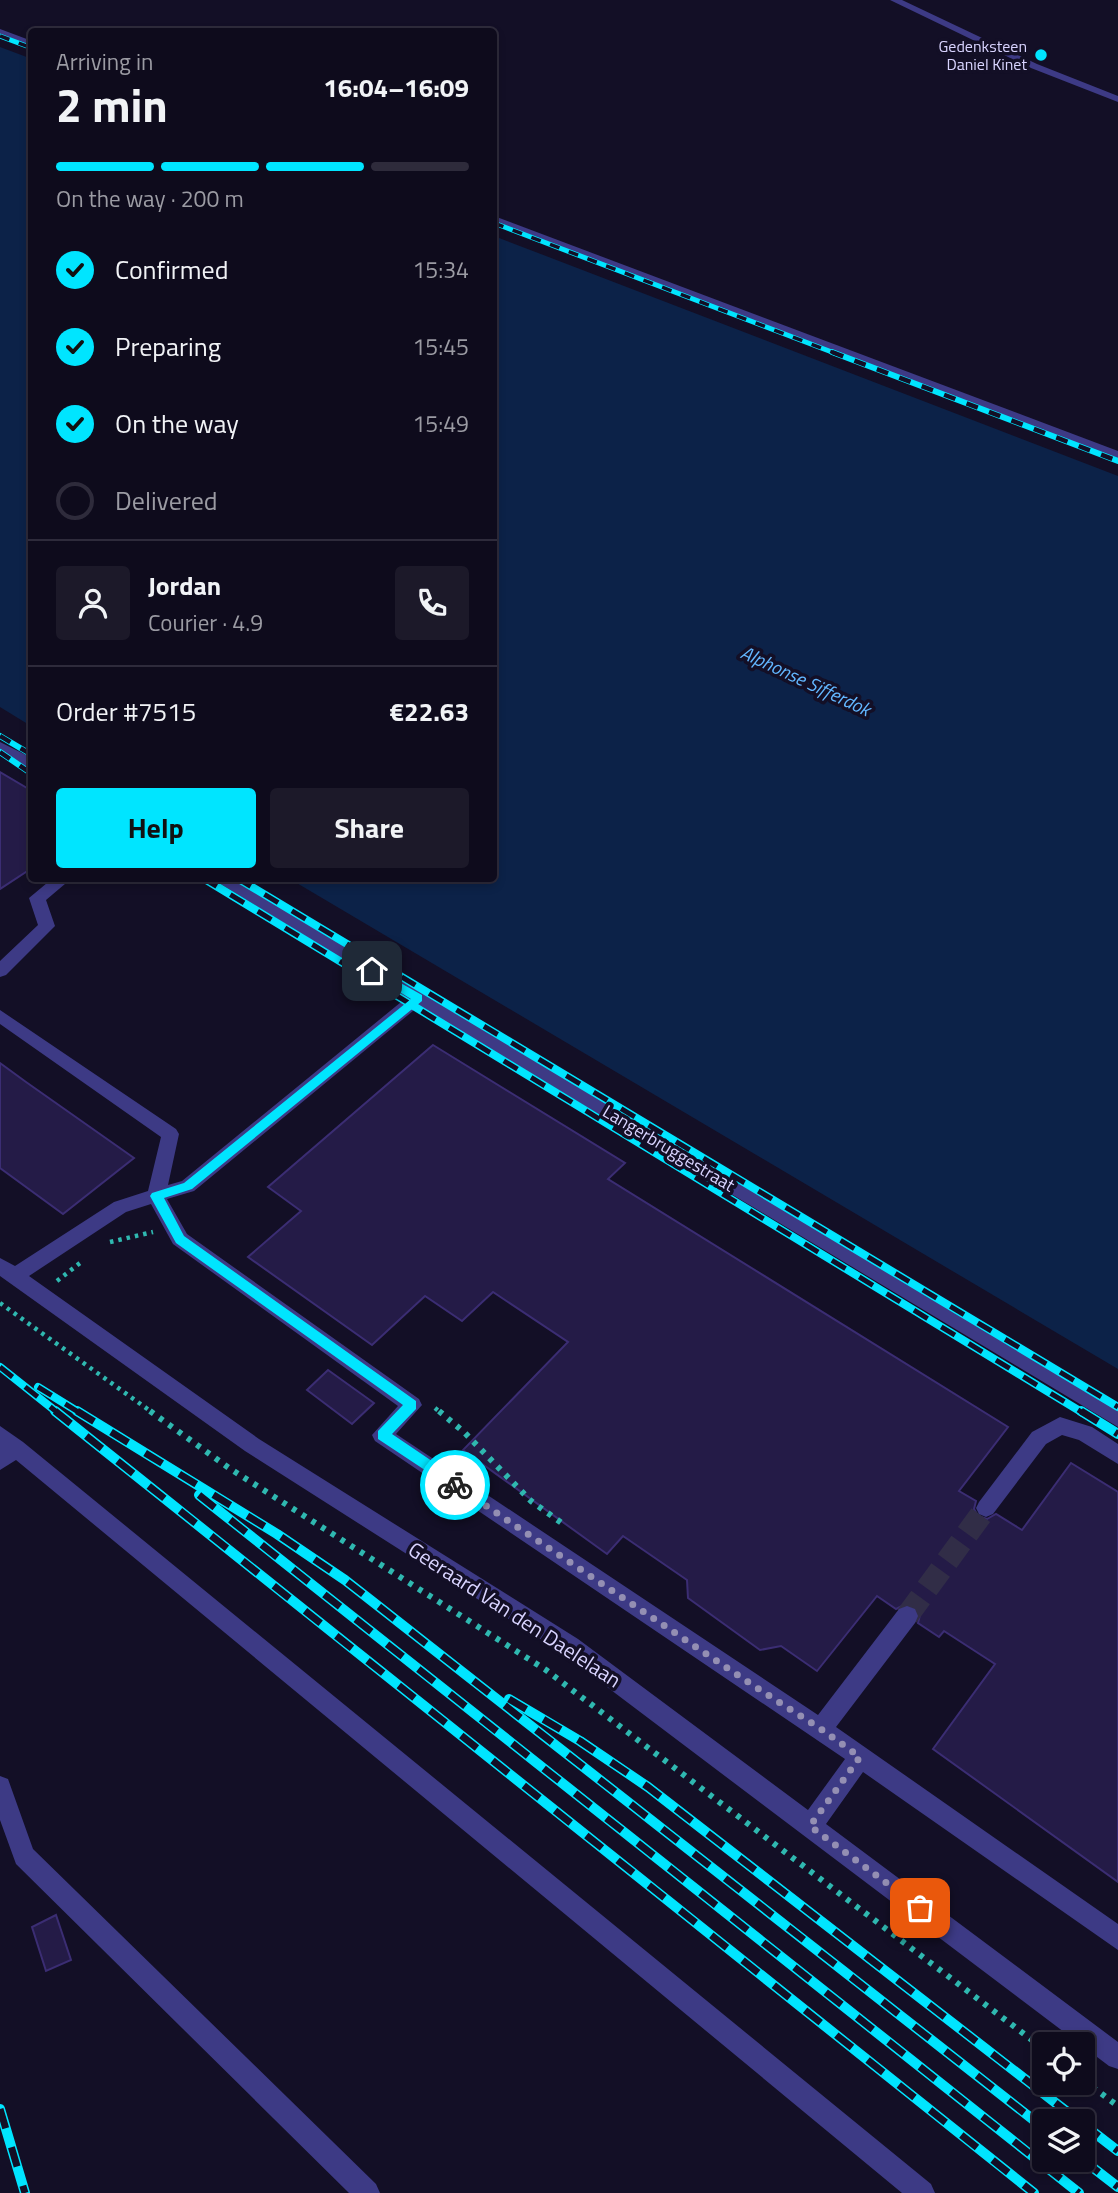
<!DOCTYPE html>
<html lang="en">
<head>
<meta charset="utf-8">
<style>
	body { margin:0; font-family:"Titillium Web",sans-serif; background:#1c1929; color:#f1f3f6; height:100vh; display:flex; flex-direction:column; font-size:26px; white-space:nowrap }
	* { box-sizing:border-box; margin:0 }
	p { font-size:23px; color:#9b9ba3 }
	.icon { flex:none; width:38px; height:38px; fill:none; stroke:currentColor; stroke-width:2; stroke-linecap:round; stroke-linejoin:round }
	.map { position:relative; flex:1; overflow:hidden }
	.sheet { position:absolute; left:28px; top:28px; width:469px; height:854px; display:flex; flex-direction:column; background:#0e0b1c; border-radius:7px; box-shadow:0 4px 10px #0003,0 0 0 2px #2e2b3b }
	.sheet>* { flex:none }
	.buttons { position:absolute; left:1032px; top:2032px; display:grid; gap:14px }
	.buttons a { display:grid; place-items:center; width:63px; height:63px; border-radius:7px; background:#0e0b1c; box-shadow:0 4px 10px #0003,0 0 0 2px #2e2b3b; font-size:35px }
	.pin { position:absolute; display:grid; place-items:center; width:60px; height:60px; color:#fff; margin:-30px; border-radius:14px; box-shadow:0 4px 10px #0006 }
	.courier { position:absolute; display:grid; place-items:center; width:70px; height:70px; margin:-35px; border:5px solid #00e5ff; border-radius:50%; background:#fff; color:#222; box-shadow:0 2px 9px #0007 }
	.head em { font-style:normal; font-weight:700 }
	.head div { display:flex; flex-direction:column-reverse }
	.head { display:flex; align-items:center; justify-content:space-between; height:119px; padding:0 28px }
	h1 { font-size:46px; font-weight:700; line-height:52px }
	.bar { display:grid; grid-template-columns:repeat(4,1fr); gap:10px 7px; align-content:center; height:84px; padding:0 28px }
	.bar i { height:9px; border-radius:5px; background:#2e2b3b }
	.bar .on { background:#00e5ff }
	.bar p { grid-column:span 4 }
	.line { display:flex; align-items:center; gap:18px; padding:0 28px; border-top:2px solid #2e2b3b }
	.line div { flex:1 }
	.round { display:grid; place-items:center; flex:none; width:74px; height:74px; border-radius:7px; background:#1c1929 }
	ol { padding:0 28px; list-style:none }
	li { display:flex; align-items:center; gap:21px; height:77px }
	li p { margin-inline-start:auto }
	li .icon { padding:7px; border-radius:50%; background:#00e5ff; color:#111; stroke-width:4 }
	li:last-child { color:#9b9ba3 }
	li i { width:38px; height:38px; border:4px solid #2e2b3b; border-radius:50% }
	.primary-button { display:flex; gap:14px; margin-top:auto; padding:14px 28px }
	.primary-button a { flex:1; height:80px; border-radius:7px; background:#00e5ff; color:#111; font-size:28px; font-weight:700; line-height:80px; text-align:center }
	.primary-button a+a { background:#1c1929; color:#f1f3f6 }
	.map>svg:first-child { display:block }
</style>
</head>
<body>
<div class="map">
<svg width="1118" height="2193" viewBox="0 0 1118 2193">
	<rect width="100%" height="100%" fill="#130f26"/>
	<g fill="#0c2248">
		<path d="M0,47L32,59L31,726L0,707Z"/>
		<path d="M494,236L1118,476V1369L290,879L494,878Z"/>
	</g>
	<g fill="#241b47" stroke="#3b2d73" stroke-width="2">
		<path d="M0,772L32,791V868L0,889Z"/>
		<path d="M433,1045L625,1163L608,1179L1008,1427L959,1491L976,1501L974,1509L978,1516L987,1519L996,1514L1022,1530L1071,1463L1118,1492V1882L933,1749L995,1664L944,1631L939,1637L918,1623L920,1615L916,1607L906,1604L896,1609L877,1596L817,1671L781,1646L760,1650L688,1598L687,1580L623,1536L607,1554L463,1450L568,1342L493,1292L462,1321L425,1296L372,1345L248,1257L301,1211L268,1187Z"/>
		<path d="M0,1063L26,1082L134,1158L63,1214L0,1168Z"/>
		<path d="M328,1370L374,1403L352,1424L307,1390Z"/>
		<path d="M56,1915L71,1960L46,1971L32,1927Z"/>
	</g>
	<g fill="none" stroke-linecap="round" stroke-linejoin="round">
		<path stroke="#312d47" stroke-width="23" stroke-dasharray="23 11" stroke-linecap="butt" d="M907,1616L986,1508"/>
		<g stroke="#2fb8b0" stroke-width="4.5" stroke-dasharray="3.5 5" stroke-linecap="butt">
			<path d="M110,1242L153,1232"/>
			<path d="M57,1281L80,1263"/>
			<path d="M0,1303L153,1413"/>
			<path d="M435,1408L441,1413"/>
		</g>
		<g stroke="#2fb8b0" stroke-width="6" stroke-dasharray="4.5 7" stroke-linecap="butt">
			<path d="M150,1411L229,1468L546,1670L1045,2050"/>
			<path d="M439,1411L465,1433L531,1501L566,1526"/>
			<path d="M1083,2080L1118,2106"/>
		</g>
		<g fill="#3d3a85" fill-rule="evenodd">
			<path d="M890,0H902L1037,64L1118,96V102L1031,68Z"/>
			<path d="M0,29L32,41V47L0,35Z"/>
			<path d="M494,216L1118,451V459L494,223Z"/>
			<path d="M0,742L32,758V770L0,753Z"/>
			<path d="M53,878H72L46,900L55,926L6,975L0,977V961L38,925L29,898Z"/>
			<path d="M211,878H232L1118,1409V1427L419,1006L194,1191L167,1199L187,1234L419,1399L422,1405L396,1434L818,1715L899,1609L907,1606L915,1609L918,1616L915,1623L836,1727L1118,1924V1950L863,1772L826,1824L1118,2042V2069L1109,2066L562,1653L245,1451L0,1276V1258L15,1266L114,1202L148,1191L161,1137L0,1024V1010L176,1129L179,1134L168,1185L182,1181L406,998ZM151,1204L173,1244L398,1406L372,1435L375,1441L845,1759L808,1810L578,1639L259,1439L29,1276L126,1212Z"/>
			<path d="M1060,1417L1092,1427L1118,1444V1464L1079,1440L1062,1435L1046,1444L993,1514L986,1517L979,1514L976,1508L979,1502L1032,1432Z"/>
			<path d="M0,1426L23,1442L931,2184L935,2193H902L16,1460L0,1470Z"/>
			<path d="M0,1776L8,1779L33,1849L376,2184L380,2193H349L16,1864L0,1820Z"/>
		</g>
		<defs>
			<g id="rail-far3">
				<path d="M0,36L32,48"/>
				<path d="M494,223L837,354"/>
			</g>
			<g id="rail-far2">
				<path d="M832,352L1118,461"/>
				<path d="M0,736L32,755"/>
				<path d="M0,752L32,774"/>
			</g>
			<g id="rail-far1">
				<path d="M203,878L1083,1413"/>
				<path d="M237,878L1118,1407"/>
				<path d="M0,1367L58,1413"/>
				<path d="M38,1387L80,1413"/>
			</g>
			<g id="rail">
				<path d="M55,1411L1034,2193"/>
				<path d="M77,1411L277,1534L345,1580L1045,2129"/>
				<path d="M1081,1411L1118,1434"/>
				<path d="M199,1495L1079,2193"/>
				<path d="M509,1699L580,1741L648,1787L1079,2121"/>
				<path d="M0,2109L25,2193"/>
				<path d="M1083,2124L1118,2151"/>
				<path d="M1083,2160L1118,2187"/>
			</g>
		</defs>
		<use href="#rail-far3" stroke="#00e5ff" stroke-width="5"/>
		<use href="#rail-far2" stroke="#00e5ff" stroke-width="6"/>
		<use href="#rail-far1" stroke="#00e5ff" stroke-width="8"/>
		<use href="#rail" stroke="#00e5ff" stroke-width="10"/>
		<use href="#rail-far3" stroke="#130f26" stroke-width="3.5" stroke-dasharray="10" stroke-linecap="butt"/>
		<use href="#rail-far2" stroke="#130f26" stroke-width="4.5" stroke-dasharray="12" stroke-linecap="butt"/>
		<use href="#rail-far1" stroke="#130f26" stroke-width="5" stroke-dasharray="16" stroke-linecap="butt"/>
		<use href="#rail" stroke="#130f26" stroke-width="7" stroke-dasharray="20" stroke-linecap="butt"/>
	</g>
	<path fill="#00e5ff" d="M372,967L422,995V1001L192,1189L164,1198L184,1236L416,1401V1409L392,1434L460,1480L462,1485L455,1490L378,1439V1431L403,1405L176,1243L150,1196L152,1193L184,1183L411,999L369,973L367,971Z"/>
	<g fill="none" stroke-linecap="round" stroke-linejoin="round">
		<path stroke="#948fb3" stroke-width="7" stroke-dasharray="0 12.6" d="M455,1485L754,1686L821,1729L860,1757L810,1826L920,1908"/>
	</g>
	<circle fill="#00e5ff" stroke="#130f26" stroke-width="2.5" cx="1041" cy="55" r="7"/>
	<g text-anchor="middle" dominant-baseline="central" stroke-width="7" stroke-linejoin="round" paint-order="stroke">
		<g font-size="16" fill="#d9d4ff" stroke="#130f26" text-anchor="end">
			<text x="1027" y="46">Gedenksteen<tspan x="1027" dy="18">Daniel Kinet</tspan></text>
		</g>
		<g font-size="18" fill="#d9d4ff" stroke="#130f26">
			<text transform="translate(669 1148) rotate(31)">Langerbruggestraat</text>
		</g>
		<g font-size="19" font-style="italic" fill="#62b6ff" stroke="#130f26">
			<text transform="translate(806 680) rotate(25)">Alphonse Sifferdok</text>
		</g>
		<g font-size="21" fill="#d9d4ff" stroke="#130f26">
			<text transform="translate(515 1614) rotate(33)">Geeraard Van den Daelelaan</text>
		</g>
	</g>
</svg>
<div class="buttons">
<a><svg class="icon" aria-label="locate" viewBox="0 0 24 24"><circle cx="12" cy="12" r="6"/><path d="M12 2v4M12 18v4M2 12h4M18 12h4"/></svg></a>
<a><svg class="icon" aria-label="layers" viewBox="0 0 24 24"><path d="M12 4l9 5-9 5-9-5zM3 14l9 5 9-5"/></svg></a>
</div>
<div class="pin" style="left:920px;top:1908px;background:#ea580c"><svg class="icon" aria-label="bag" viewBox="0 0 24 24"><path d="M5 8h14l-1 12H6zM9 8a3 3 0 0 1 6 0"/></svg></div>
<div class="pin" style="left:372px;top:971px;background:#1f2937"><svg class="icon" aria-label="home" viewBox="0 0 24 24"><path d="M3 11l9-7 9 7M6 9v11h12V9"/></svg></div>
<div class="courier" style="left:455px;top:1485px"><svg class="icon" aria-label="bike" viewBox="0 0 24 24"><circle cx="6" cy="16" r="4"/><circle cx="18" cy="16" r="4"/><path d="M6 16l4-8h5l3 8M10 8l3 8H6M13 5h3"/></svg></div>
<section class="sheet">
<div class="head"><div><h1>2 min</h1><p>Arriving in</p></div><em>16:04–16:09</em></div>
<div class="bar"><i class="on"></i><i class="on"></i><i class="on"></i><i></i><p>On the way · 200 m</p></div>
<ol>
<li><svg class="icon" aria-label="check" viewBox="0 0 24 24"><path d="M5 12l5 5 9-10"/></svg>Confirmed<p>15:34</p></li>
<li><svg class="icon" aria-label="check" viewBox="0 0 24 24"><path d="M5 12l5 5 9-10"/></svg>Preparing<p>15:45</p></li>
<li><svg class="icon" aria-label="check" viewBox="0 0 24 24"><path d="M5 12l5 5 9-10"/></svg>On the way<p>15:49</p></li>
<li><i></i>Delivered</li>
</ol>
<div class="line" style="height:126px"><a class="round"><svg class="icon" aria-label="person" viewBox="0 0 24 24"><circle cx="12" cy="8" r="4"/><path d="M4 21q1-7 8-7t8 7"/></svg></a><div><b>Jordan</b><p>Courier · 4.9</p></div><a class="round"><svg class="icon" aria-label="phone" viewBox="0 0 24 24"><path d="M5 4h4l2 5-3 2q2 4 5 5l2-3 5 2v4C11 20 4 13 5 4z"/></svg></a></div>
<div class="line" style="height:91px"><div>Order #7515</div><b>€22.63</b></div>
<div class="primary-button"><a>Help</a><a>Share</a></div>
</section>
</div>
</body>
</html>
